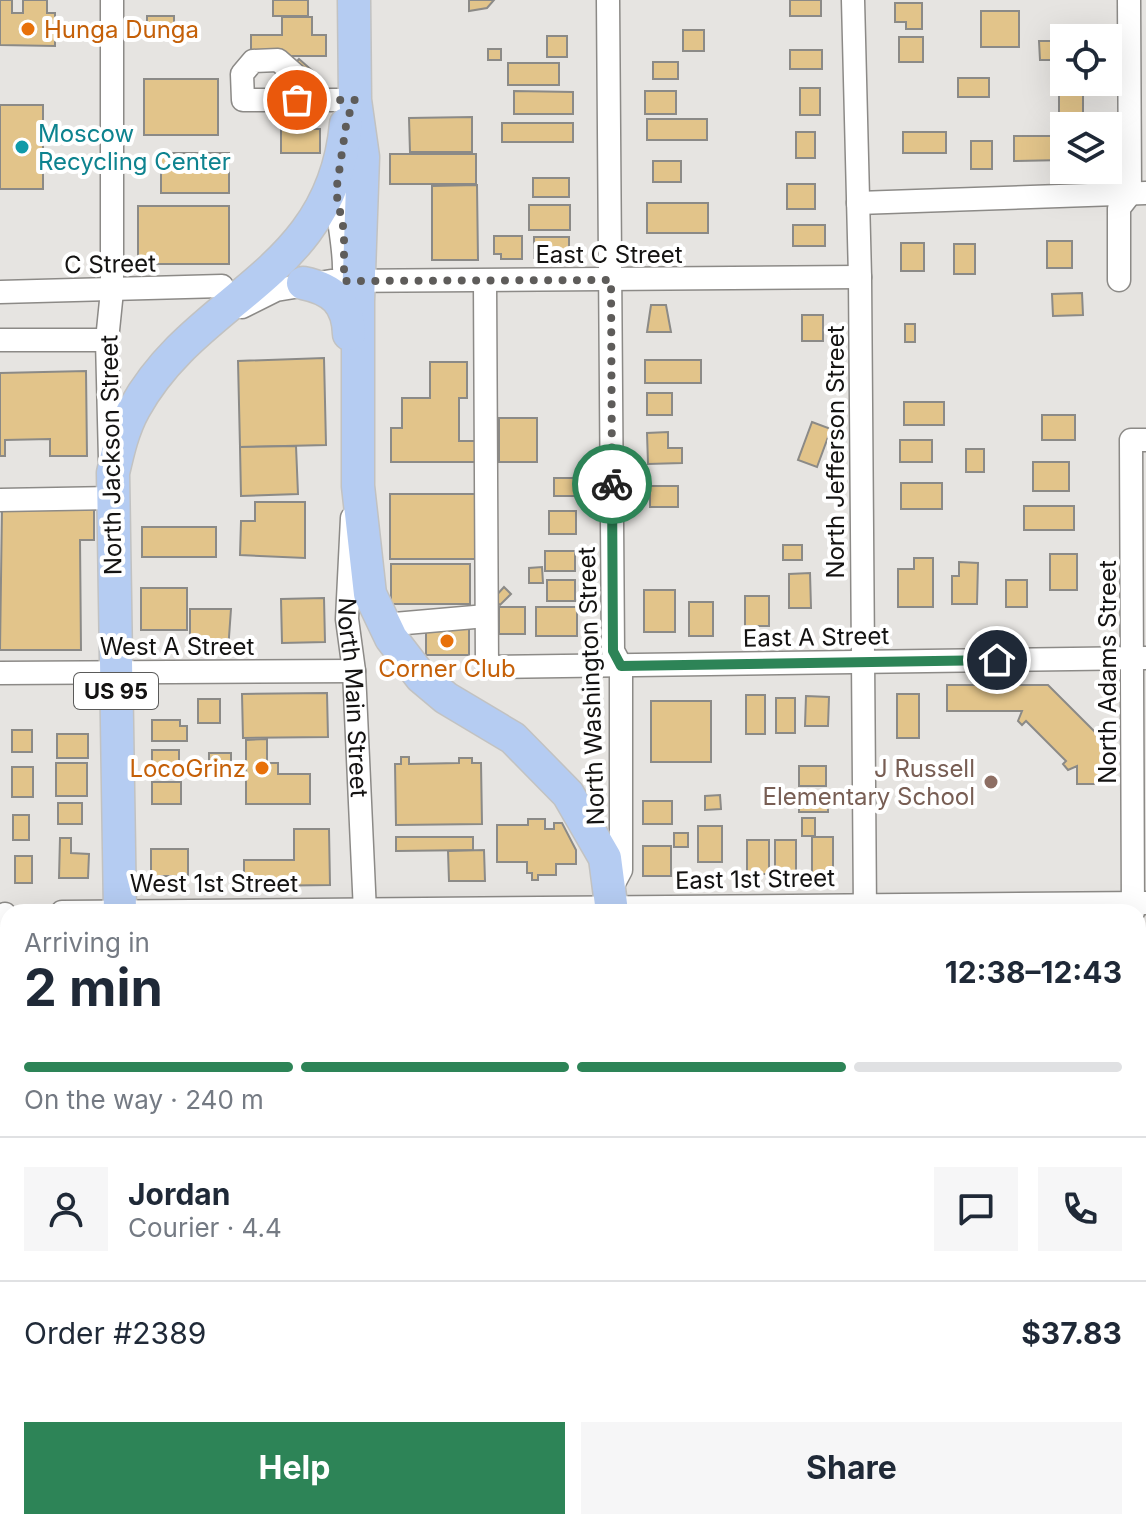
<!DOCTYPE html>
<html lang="en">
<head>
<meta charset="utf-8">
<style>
	body { margin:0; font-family:Inter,sans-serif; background:#f6f6f7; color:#1f2937; height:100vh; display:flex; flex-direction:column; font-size:30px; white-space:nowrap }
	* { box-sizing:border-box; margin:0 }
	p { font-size:26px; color:#747a83 }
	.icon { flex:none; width:44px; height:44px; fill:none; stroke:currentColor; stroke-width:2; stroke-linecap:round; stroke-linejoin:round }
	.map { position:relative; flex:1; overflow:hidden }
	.side { position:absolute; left:0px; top:904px; width:1146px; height:626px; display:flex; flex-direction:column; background:#fff; border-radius:24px 24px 0 0; box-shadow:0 8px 32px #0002 }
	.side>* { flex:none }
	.buttons { position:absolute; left:1050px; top:24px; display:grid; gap:16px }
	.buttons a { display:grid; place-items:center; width:72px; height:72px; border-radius:0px; background:#fff; box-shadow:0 8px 32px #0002; font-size:40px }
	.pin { position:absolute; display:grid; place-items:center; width:68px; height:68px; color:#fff; margin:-34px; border:4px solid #fff; border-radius:50%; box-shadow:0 2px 8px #0007 }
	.courier { position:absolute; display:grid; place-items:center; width:80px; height:80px; margin:-40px; border:6px solid #2d8457; border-radius:50%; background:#fff; color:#222; box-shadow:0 2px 10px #0007 }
	.overview em { font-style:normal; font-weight:700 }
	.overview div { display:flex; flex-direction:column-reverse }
	.overview { display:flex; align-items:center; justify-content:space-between; height:136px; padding:0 24px }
	h1 { font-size:52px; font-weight:700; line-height:60px }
	.bar { display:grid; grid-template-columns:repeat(4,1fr); gap:12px 8px; align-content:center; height:96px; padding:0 24px }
	.bar i { height:10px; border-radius:6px; background:#e0e1e3 }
	.bar .active { background:#2d8457 }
	.bar p { grid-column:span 4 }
	.line { display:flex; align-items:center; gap:20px; padding:0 24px; border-top:2px solid #e0e1e3 }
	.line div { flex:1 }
	.round { display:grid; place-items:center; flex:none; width:84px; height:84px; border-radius:0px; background:#f6f6f7 }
	.action { display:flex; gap:16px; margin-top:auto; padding:16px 24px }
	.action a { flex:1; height:92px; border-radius:0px; background:#2d8457; color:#fff; font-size:32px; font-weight:700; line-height:92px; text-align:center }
	.action a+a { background:#f6f6f7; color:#1f2937 }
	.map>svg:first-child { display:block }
</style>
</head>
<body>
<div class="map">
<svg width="1146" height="1529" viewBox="0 0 1146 1529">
	<rect width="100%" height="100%" fill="#e6e4e1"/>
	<path fill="#b8c097" d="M1138,1380L1146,1385V1459L1138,1460Z"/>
	<g fill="#e2c48a" stroke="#8b8a87" stroke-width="2">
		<path d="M0,0H12V13H23V0H47V13H55V46L0,45Z"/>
		<rect x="273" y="0" width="35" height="16"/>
		<path d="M469,0H494L487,8L469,11Z"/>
		<rect x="790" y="0" width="31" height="16"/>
		<path d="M895,3H922V29H906V22H895Z"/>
		<rect x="981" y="11" width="38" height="36"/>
		<rect x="147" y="16" width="27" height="18"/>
		<path d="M282,17H312V35H326V56H251V35H282Z"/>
		<path d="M1063,28H1096V38H1064L1063,60H1040L1039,41H1063Z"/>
		<rect x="683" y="30" width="21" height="21"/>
		<rect x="547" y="36" width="20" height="21"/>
		<rect x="899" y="37" width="24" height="25"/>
		<rect x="488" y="49" width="13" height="11"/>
		<rect x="790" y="50" width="32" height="19"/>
		<path d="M299,59L315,73L306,83L290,69Z"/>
		<rect x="653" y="62" width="25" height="17"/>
		<rect x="508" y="63" width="51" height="22"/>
		<path d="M1059,77H1064V82H1083V126H1064V132H1059Z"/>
		<rect x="958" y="78" width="31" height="19"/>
		<rect x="144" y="79" width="74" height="56"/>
		<rect x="800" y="88" width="20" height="27"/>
		<path d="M514,91L573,92V114H514Z"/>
		<rect x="645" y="91" width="31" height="23"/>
		<rect x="0" y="105" width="43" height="84"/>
		<path d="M472,117V152H410L409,118Z"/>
		<rect x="647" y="119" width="60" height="21"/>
		<rect x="502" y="123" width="71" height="19"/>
		<rect x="281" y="129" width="39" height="24"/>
		<rect x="796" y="132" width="19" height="26"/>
		<rect x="903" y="132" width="43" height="21"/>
		<path d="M1014,136H1064V160L1014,161Z"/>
		<rect x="971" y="141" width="21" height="28"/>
		<rect x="161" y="153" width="68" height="40"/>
		<rect x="390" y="154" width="86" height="30"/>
		<rect x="653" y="161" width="28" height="21"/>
		<rect x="533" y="178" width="36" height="19"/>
		<rect x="787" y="184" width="28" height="25"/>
		<path d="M477,185L478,260H432V186Z"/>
		<rect x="647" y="203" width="61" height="30"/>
		<rect x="529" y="205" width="41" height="25"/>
		<rect x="138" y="206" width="91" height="58"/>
		<rect x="793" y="225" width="32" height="21"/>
		<path d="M494,236H522V259H501V254H494Z"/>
		<rect x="534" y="237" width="35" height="21"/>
		<rect x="1047" y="241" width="25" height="27"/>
		<rect x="901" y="243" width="23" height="28"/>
		<rect x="954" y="244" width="21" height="30"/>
		<path d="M1082,293L1083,315L1053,316L1052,294Z"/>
		<path d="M651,305H666L671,332H647Z"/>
		<rect x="802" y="315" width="21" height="26"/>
		<rect x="905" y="324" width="10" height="18"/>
		<path d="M324,358L326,445L240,447L238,361Z"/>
		<rect x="645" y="360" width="56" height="23"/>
		<path d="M430,362H467V398H459V441H475V462H391V428H402V398H430Z"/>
		<path d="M86,371L87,456H50V439L5,440V456H0V373Z"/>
		<rect x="647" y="393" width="25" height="22"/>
		<rect x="904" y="402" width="40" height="23"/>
		<rect x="1042" y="415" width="33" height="25"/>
		<rect x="499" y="418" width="38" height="44"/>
		<path d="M812,422L831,429L817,467L798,460Z"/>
		<path d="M668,432V448H682V463L648,464L647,433Z"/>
		<rect x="900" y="440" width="32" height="22"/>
		<path d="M296,446L298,494L241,496L240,447Z"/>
		<rect x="966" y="449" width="18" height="23"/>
		<rect x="1033" y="462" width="36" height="29"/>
		<rect x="554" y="478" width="25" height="18"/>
		<rect x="901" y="483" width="41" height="26"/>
		<rect x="650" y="486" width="28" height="21"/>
		<rect x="390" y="494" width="86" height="65"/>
		<path d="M255,502H305V558L240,555L241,521H255Z"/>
		<rect x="1024" y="506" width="50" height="24"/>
		<path d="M2,508H94V540H80L81,650H0Z"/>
		<rect x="549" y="511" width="27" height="23"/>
		<rect x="142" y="527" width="74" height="30"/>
		<rect x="783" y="545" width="19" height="15"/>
		<rect x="545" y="551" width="30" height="20"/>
		<rect x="1050" y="554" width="27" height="36"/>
		<path d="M914,558H933V607H898V569H914Z"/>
		<path d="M959,562L978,563L977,604H952V576H959Z"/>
		<rect x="391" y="564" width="79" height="40"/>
		<path d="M542,567L543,583H529V568Z"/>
		<path d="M810,573L811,608H789V574Z"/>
		<rect x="547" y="580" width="28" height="21"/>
		<rect x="1006" y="580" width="21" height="27"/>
		<path d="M504,587L511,594L500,605L493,599Z"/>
		<rect x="141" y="588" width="46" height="42"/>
		<rect x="644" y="590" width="31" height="42"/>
		<rect x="745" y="596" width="24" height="30"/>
		<path d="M324,598L325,642L282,643L281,599Z"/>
		<rect x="689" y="602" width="24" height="34"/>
		<rect x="499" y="607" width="26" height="27"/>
		<rect x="536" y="607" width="41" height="29"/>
		<path d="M190,609H231L228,651H190Z"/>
		<rect x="426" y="627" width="43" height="28"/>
		<path d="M947,685H1048L1102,739V784H1077V766L1068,770L1063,764L1066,761L1026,721L1022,725L1018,721L1022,711H947Z"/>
		<path d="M327,693L328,737L243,738L242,694Z"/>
		<rect x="897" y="694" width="22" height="44"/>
		<rect x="746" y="695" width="19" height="39"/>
		<path d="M806,696L829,697L828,726H805Z"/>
		<rect x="776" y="698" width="19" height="35"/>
		<rect x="198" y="699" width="22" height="24"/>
		<rect x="651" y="701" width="60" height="61"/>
		<path d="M152,720H180V726H187V741H152Z"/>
		<rect x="12" y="730" width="20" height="22"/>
		<rect x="57" y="734" width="31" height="24"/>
		<path d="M267,739V763H278V774H310V804H246V740Z"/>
		<rect x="152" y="750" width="27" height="22"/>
		<rect x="209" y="753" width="22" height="20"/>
		<path d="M401,757H409V764L459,763V758H472V763H481L482,824L396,825L395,764H401Z"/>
		<rect x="56" y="763" width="31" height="33"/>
		<rect x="799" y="766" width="27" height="20"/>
		<rect x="12" y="767" width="21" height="30"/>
		<rect x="152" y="782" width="29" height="22"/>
		<rect x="799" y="794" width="29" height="18"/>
		<path d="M720,795L721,809L705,810V796Z"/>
		<rect x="643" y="801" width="29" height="23"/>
		<rect x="58" y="803" width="24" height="21"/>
		<rect x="13" y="815" width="16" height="25"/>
		<rect x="802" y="818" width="13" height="18"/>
		<path d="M528,819H545V829H554V823H562L576,850V864H556V875H538V880H532V873H527V862H497V825H528Z"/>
		<rect x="698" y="826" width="24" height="36"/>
		<path d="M294,829H329L330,885L244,886V860H294Z"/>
		<rect x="674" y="833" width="14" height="14"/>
		<path d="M396,837H473V850L396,851Z"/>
		<rect x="812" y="837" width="21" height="39"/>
		<path d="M60,838H71V853L89,854L88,878H59Z"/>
		<rect x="747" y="840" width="22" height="34"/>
		<rect x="775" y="840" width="21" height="33"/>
		<rect x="643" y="846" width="28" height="30"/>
		<rect x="151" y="849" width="37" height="27"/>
		<path d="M484,850L485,881H449L448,851Z"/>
		<rect x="15" y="856" width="17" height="27"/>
		<path d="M1145,1309L1146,1368H1140L1138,1335L1140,1313H1145Z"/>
		<path d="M1138,1474H1146V1529H1031V1522H1138Z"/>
		<rect x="16" y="1522" width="88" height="7"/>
		<path d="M250,1522H335L336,1529H250Z"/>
		<rect x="404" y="1522" width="85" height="7"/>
		<rect x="501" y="1522" width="92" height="7"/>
		<rect x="719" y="1522" width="74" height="7"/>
	</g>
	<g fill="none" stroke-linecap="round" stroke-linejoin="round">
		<defs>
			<g id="minor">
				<path d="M608,0L613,651L621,666V870L612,887"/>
				<path d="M853,0L860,277L865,912"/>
				<path d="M324,100L278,60L253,61L242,74L243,100H355"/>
				<path d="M338,180C334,209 344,238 344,268"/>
				<path d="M858,203L1146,193"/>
				<path d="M1119,280V208L1130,194L1129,0"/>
				<path d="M485,281L487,667L1146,658"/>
				<path d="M0,292L222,286"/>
				<path d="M242,307L276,290L331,281L860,277"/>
				<path d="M0,340H107"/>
				<path d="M110,460L107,340L112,291V0"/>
				<path d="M0,500L113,498"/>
				<path id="s1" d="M352,518L347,619L354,671L365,912"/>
				<path d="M383,625L486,616"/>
				<path d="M0,673L354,671"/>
				<path d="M62,912L1146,903"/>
				<path d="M1133,912L1131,440H1146"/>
				<path d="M5,914L6,1529"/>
				<path d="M1138,1074H1146"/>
				<path d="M1138,1242H1146"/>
				<path d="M241,1522V1529"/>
				<path d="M371,1522V1529"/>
				<path d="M494,1522V1529"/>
				<path d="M841,1522V1529"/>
				<path d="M866,1522V1529"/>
			</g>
			<path id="major" d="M0,1254H8"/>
			<g id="highway">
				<path d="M354,0L355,100L363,157L358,302V486L370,594L391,638L421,677L446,698L513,738L568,794L605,858L612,912"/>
				<path d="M303,283C333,289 348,303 349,334"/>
				<path d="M120,912L113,473C118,451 123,429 134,409C197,294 332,277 346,124"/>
				<path d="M619,1522V1529"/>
				<path d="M129,1529V1522"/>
			</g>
		</defs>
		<use href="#minor" stroke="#8c8a87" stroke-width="25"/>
		<use href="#major" stroke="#c2c2c1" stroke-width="31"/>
		<use href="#highway" stroke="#c2c2c1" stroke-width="35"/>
		<use href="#minor" stroke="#fff" stroke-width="22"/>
		<use href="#major" stroke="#d3e0f7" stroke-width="28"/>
		<use href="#highway" stroke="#b5ccf2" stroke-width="32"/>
	</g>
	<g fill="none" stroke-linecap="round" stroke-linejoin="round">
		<path stroke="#5e5c5a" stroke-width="8" stroke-dasharray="0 14.4" d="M297,100H355L347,119L336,192L344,231V281L611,280L612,484"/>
		<path stroke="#2d8457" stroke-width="10" d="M612,484L613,651L621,666L997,660"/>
	</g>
	<g fill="#e8710a" stroke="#fff" stroke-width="3">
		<circle cx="28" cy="29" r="8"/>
		<circle cx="447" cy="641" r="8"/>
		<circle cx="262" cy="768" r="8"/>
	</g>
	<circle fill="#0f9aa8" stroke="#fff" stroke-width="3" cx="22" cy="147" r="8"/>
	<circle fill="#8d6e63" stroke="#fff" stroke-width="3" cx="991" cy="782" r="8"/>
	<g text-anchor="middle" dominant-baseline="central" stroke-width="8" stroke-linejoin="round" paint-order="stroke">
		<rect fill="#fff" stroke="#5a5a59" stroke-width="2" x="74" y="673" width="84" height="36" rx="6"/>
		<g font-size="22" font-weight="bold" fill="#141312">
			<text x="116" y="691">US 95</text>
		</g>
		<g font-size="24" fill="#c56008" stroke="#fff" text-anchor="start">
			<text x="44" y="29">Hunga Dunga</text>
			<text x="447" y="668" text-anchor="middle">Corner Club</text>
			<text x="246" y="768" text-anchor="end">LocoGrinz</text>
		</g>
		<g font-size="24" fill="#0d838f" stroke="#fff" text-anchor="start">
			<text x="38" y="133">Moscow<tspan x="38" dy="28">Recycling Center</tspan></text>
		</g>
		<g font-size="24" fill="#141312" stroke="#fff">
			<text x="609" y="254">East C Street</text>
			<text transform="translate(110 264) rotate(-1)">C Street</text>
			<text transform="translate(835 452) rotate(-90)">North Jefferson Street</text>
			<text transform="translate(111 455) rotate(-91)">North Jackson Street</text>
			<text transform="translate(816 637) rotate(-1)">East A Street</text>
			<text x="177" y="646">West A Street</text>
			<text transform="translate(1107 672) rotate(-90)">North Adams Street</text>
			<text transform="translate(591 686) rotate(-92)">North Washington Street</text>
			<text stroke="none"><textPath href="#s1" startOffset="180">North Main Street</textPath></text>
			<text transform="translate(755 879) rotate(-1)">East 1st Street</text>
			<text x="214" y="883">West 1st Street</text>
		</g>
		<g font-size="24" fill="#785e54" stroke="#fff" text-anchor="end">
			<text x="975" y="768">J Russell<tspan x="975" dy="28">Elementary School</tspan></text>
		</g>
	</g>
</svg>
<div class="buttons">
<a><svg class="icon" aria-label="locate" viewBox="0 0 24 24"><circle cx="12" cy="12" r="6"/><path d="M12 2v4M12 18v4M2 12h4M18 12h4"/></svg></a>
<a><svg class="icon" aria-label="layers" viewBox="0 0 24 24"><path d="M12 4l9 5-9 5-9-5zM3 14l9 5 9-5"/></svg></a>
</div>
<div class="pin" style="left:297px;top:100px;background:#ea580c"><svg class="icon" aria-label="bag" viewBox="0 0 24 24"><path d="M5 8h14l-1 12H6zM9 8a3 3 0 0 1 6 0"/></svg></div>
<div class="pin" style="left:997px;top:660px;background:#1f2937"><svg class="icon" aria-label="home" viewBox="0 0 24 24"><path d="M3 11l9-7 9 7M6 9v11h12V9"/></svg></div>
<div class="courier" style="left:612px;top:484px"><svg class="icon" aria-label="bike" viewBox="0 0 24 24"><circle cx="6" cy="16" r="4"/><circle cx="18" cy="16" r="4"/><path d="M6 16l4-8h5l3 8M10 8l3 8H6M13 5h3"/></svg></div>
<section class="side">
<div class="overview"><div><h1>2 min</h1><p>Arriving in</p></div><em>12:38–12:43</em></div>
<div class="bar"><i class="active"></i><i class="active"></i><i class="active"></i><i></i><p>On the way · 240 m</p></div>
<div class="line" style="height:144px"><a class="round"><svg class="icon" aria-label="person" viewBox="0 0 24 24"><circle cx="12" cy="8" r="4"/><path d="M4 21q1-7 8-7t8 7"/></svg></a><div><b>Jordan</b><p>Courier · 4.4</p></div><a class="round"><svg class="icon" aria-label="chat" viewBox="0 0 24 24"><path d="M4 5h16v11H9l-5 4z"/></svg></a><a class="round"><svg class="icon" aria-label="phone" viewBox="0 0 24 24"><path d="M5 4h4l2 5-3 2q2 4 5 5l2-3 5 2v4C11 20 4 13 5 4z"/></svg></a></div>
<div class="line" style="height:104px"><div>Order #2389</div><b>$37.83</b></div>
<div class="action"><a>Help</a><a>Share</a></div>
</section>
</div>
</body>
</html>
